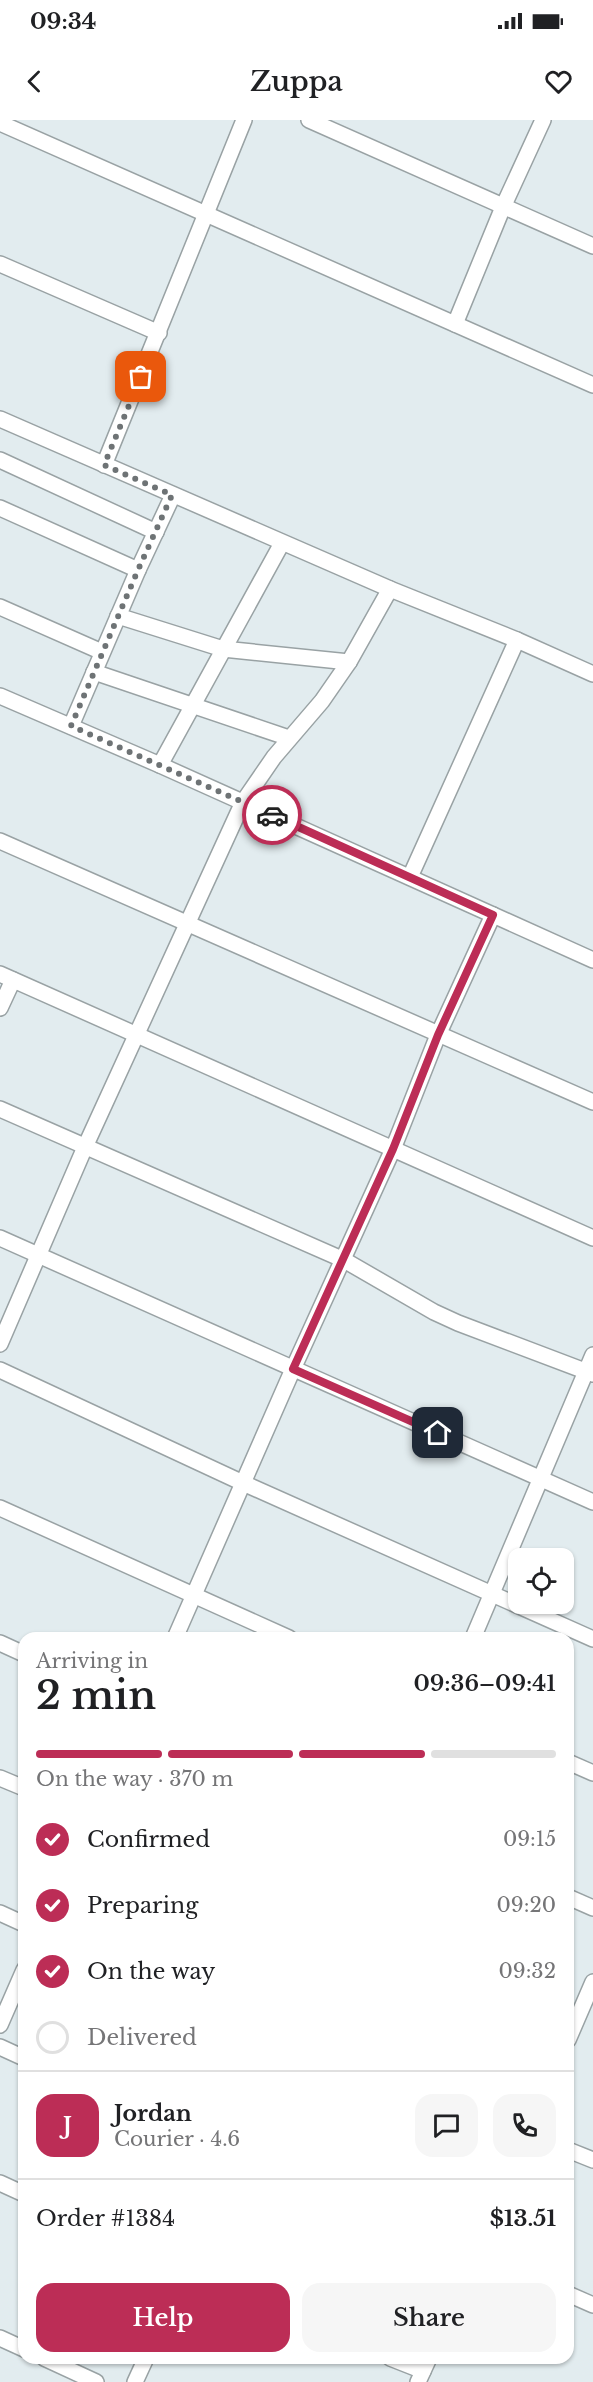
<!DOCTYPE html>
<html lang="en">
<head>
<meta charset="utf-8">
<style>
	body { margin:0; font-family:"Libre Baskerville",serif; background:#f6f6f6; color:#202124; height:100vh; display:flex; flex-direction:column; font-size:22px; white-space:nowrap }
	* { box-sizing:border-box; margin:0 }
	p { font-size:20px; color:#757577 }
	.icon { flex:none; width:33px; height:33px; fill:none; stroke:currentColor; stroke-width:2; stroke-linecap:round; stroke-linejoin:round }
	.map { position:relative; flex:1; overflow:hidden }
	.panel { position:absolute; left:18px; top:1512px; width:556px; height:732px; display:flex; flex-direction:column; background:#fff; border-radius:18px; box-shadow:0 2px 4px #0004 }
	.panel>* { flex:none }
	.fabs { position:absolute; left:508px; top:1428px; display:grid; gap:12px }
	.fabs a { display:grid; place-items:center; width:66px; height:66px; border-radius:12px; background:#fff; box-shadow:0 2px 4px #0004; font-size:30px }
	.pin { position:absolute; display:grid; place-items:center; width:51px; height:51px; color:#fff; margin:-26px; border-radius:12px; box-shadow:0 3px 9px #0006 }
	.courier { position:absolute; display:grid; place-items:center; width:60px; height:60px; margin:-30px; border:4px solid #bc2d56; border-radius:50%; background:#fff; color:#222; box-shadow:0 2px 8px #0007 }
	.summary em { font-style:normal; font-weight:600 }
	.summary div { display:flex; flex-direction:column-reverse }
	.summary { display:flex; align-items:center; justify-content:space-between; height:102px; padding:0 18px }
	h1 { font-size:39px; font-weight:600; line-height:45px }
	.bar { display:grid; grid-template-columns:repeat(4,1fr); gap:9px 6px; align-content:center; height:72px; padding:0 18px }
	.bar i { height:8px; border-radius:4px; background:#e0e0e0 }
	.bar .selected { background:#bc2d56 }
	.bar p { grid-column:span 4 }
	.line { display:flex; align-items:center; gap:15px; padding:0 18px; border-top:2px solid #e0e0e0 }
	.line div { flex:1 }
	.round { display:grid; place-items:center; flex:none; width:63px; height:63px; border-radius:18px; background:#f6f6f6 }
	ol { padding:0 18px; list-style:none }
	li { display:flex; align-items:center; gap:18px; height:66px }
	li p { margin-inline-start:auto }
	li .icon { padding:6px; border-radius:50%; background:#bc2d56; color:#fff; stroke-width:4 }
	li:last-child { color:#757577 }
	li i { width:33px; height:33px; border:3px solid #e0e0e0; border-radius:50% }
	.cta { display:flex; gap:12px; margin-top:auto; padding:12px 18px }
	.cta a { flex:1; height:69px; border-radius:18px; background:#bc2d56; color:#fff; font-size:24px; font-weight:600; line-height:69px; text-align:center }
	.cta a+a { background:#f6f6f6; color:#202124 }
	.status { display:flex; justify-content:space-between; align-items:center; height:42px; padding:0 30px; background:#fff; direction:ltr }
	.status svg { height:16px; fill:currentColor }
	header { display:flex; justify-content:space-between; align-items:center; height:78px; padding:0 18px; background:#fff; font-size:27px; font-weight:600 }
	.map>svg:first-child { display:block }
</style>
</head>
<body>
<div class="status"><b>09:34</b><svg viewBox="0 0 49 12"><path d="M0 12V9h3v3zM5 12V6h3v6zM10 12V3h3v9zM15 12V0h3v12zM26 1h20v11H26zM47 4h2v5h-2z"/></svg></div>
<header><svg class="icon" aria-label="back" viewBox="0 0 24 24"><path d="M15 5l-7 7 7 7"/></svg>Zuppa<svg class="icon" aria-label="heart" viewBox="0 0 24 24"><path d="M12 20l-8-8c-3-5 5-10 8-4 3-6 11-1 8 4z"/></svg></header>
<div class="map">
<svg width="593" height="2262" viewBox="0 0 593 2262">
	<rect width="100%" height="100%" fill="#e2ecef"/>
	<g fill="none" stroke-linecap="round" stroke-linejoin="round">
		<defs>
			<g id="street">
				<path d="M309,0L593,126"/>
				<path d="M0,3L593,265"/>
				<path d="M0,144L159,213"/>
				<path d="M455,204L503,87L543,0"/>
				<path d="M0,299L390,469L517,520L593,554"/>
				<path d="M0,340L156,412"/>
				<path d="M104,345L244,0"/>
				<path d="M0,388L138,450"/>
				<path d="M0,487L102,532"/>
				<path d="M118,496L223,529L349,542"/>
				<path d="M94,552L289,618"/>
				<path d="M0,576L160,645L593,840"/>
				<path d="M71,606L138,450L173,375"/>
				<path d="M160,645L282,423"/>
				<path d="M0,721L593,982"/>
				<path d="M410,757L517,520"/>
				<path d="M0,854L593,1118"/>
				<path d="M0,888L13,860"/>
				<path d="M0,989L344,1140L434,1192L458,1203L593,1254"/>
				<path d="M0,1118L593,1382"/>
				<path d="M0,1224L85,1027L243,682L274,637L322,581L349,542L390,469"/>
				<path d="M0,1250L243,1363L593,1519"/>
				<path d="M0,1388L289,1518"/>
				<path d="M175,1518L293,1249L393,1029L438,915L493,795"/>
				<path d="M473,1518L593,1235"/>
				<path d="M0,1523L24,1534"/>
				<path d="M568,1642L593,1653"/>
				<path d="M0,1658L24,1668"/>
				<path d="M568,1777L593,1788"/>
				<path d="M0,1793L24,1804"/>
				<path d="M0,1905L24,1850"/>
				<path d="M568,1920L593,1862"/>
				<path d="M0,1927L24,1938"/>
				<path d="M568,2030L593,2040"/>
				<path d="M0,2063L24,2074"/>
				<path d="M568,2174L593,2185"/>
				<path d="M0,2218L24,2229"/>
				<path d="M44,2238L96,2262"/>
				<path d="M390,2238L423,2251"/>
				<path d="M135,2262L146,2238"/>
				<path d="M418,2262L429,2238"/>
			</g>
		</defs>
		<use href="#street" stroke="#99a2a4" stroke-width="18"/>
		<use href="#street" stroke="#fff" stroke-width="15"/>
	</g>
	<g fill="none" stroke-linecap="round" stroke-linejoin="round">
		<path stroke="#6e7375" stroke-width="6" stroke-dasharray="0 10.8" d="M141,257L104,345L172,375L138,450L71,606L272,695"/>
		<path stroke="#bc2d56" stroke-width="8" d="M272,695L493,795L438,915L393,1029L293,1249L438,1313"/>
	</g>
</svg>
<div class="fabs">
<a><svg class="icon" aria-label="locate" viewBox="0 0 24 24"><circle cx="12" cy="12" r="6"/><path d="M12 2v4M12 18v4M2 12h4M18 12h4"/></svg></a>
</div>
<div class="pin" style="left:141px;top:257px;background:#ea580c"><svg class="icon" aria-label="bag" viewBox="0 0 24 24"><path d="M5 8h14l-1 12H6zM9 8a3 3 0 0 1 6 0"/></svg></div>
<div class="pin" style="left:438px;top:1313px;background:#1f2937"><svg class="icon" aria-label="home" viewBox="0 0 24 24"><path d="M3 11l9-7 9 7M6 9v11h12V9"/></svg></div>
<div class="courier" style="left:272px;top:695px"><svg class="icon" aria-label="car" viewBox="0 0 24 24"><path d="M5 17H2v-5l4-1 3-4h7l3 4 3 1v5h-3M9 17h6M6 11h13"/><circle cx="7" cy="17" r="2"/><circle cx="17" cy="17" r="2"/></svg></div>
<section class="panel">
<div class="summary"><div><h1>2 min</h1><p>Arriving in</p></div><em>09:36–09:41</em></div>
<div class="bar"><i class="selected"></i><i class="selected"></i><i class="selected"></i><i></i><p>On the way · 370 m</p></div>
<ol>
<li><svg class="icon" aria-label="check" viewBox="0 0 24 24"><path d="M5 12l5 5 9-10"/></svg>Confirmed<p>09:15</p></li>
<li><svg class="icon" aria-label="check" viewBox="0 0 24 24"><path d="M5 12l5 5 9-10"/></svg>Preparing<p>09:20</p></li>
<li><svg class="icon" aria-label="check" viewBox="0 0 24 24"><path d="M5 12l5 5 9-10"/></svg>On the way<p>09:32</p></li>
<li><i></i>Delivered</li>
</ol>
<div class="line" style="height:108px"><b class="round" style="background:#bc2d56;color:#fff">J</b><div><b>Jordan</b><p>Courier · 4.6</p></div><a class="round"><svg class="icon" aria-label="chat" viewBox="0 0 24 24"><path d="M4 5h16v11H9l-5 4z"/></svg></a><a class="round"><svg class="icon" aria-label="phone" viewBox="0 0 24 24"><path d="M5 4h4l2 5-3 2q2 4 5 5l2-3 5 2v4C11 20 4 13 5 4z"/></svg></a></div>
<div class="line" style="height:78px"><div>Order #1384</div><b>$13.51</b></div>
<div class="cta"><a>Help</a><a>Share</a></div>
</section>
</div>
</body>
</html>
